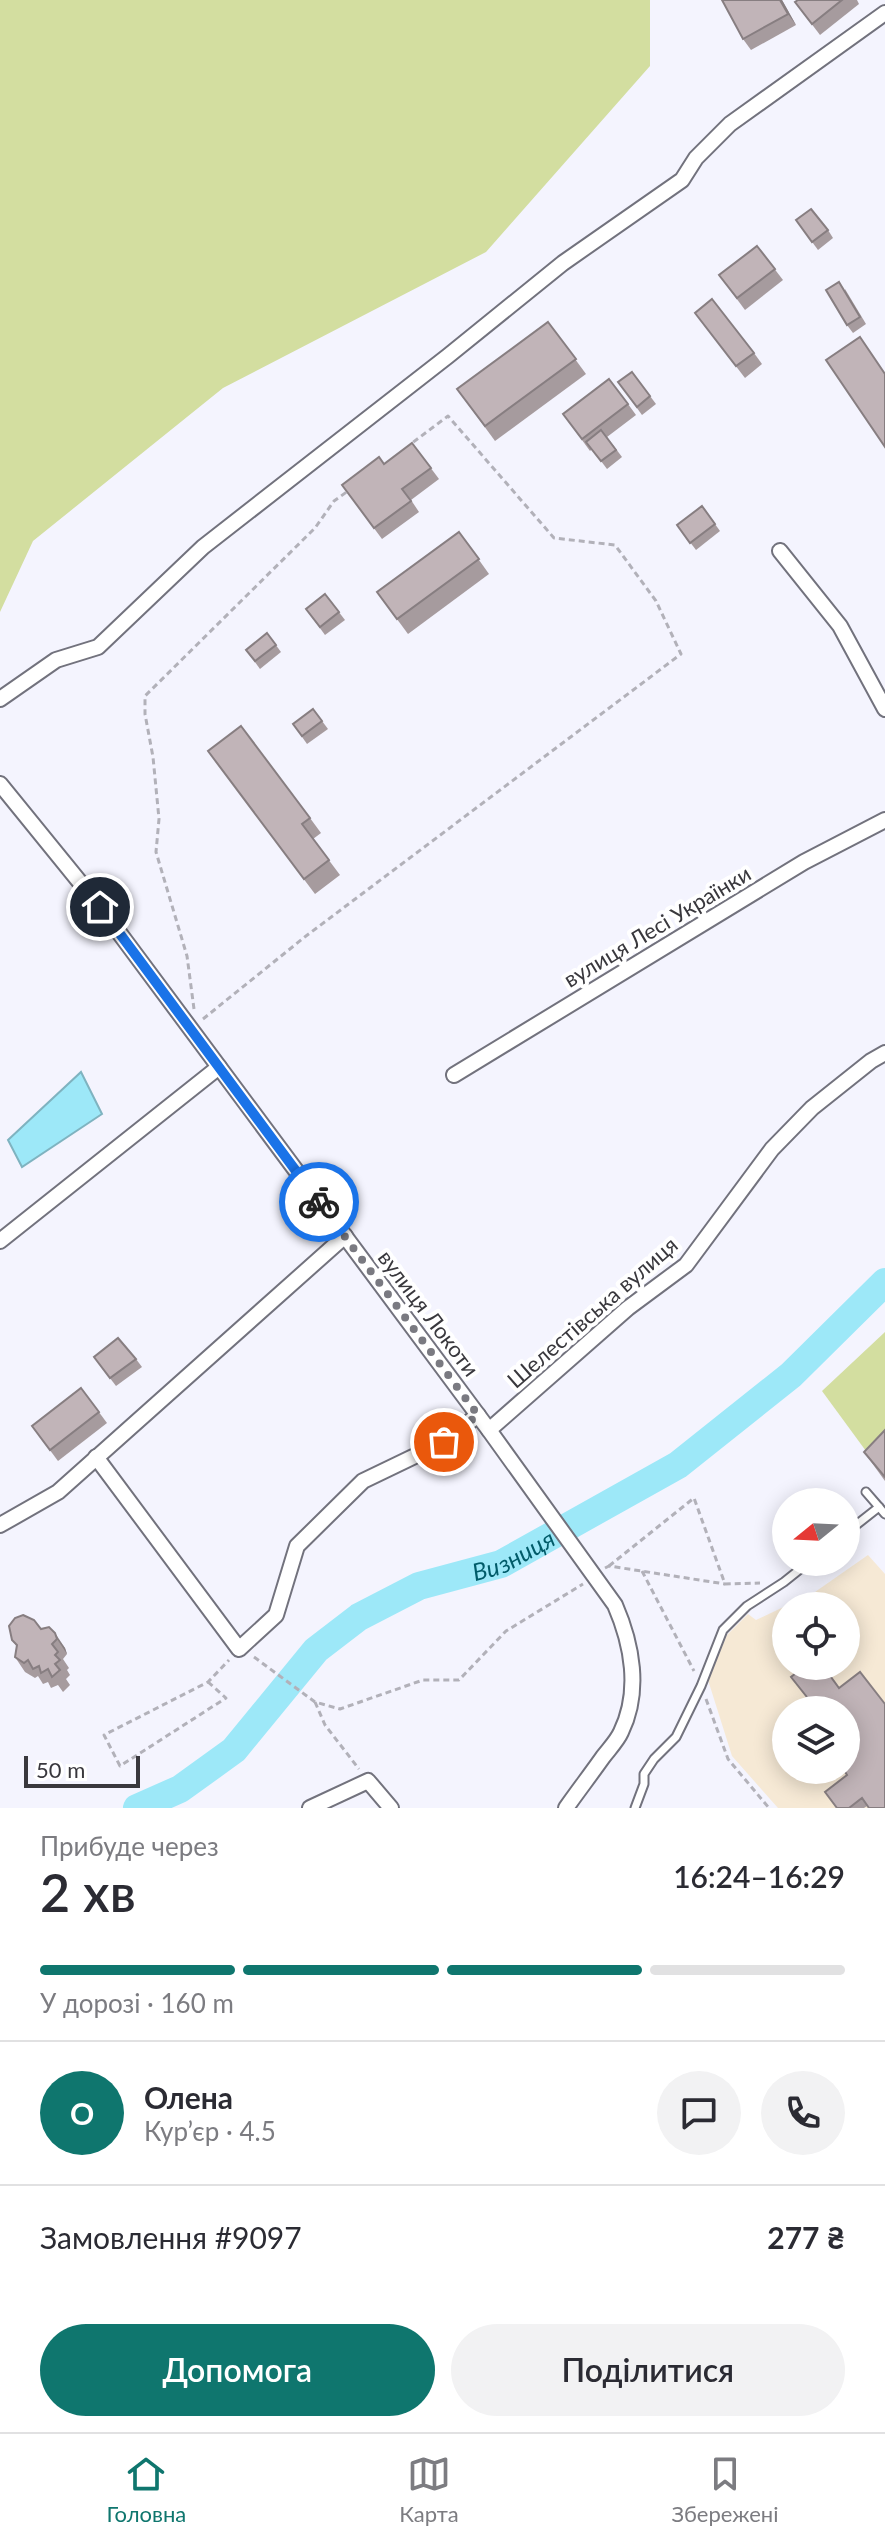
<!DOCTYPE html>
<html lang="uk">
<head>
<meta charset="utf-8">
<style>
	body { margin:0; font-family:Lato,sans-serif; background:#f2f2f3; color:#2b2b33; height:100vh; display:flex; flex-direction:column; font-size:30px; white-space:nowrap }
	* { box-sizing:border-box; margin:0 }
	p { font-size:26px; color:#7c7c81 }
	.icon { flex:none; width:44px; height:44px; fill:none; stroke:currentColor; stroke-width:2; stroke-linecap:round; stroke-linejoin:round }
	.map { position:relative; height:1808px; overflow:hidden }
	.sheet { display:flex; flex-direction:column; background:#fff; flex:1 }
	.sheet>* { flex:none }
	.needle { width:52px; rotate:252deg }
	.buttons { position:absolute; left:772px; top:1488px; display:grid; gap:16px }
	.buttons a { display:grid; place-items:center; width:88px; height:88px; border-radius:50%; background:#fff; box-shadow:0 4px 20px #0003; font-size:40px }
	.scale { position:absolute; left:24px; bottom:20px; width:116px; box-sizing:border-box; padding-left:8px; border:4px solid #39383d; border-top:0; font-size:22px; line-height:28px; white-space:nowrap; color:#39383d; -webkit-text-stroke:6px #fff; paint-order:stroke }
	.pin { position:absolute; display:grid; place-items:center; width:68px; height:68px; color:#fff; margin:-34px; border:4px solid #fff; border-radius:50%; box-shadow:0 2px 8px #0007 }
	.courier { position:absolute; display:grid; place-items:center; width:80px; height:80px; margin:-40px; border:6px solid #1a73e8; border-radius:50%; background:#fff; color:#222; box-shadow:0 2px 10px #0007 }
	.summary em { font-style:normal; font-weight:600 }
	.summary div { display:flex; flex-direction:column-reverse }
	.summary { display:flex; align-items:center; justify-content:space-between; height:136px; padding:0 40px }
	h1 { font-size:52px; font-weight:600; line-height:60px }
	.bar { display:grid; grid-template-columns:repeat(4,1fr); gap:12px 8px; align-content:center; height:96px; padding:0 40px }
	.bar i { height:10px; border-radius:6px; background:#e1e1e2 }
	.bar .selected { background:#0f766e }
	.bar p { grid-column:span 4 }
	.line { display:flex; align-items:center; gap:20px; padding:0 40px; border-top:2px solid #e1e1e2 }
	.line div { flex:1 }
	.round { display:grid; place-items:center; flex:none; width:84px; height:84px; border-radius:42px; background:#f2f2f3 }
	.primary-button { display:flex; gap:16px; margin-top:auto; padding:16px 40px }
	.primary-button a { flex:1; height:92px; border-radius:48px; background:#0f766e; color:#fff; font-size:32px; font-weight:600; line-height:92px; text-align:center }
	.primary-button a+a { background:#f2f2f3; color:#2b2b33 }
	.tabs { display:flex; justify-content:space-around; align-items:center; height:112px; border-top:2px solid #e1e1e2; background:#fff; font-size:22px; color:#7c7c81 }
	.tabs a { display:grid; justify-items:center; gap:4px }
	.tabs .selected { color:#0f766e }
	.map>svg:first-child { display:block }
</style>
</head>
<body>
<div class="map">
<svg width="885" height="1808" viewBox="0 0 885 1808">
	<rect width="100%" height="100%" fill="#f4f4fe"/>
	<path fill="#f6e9d5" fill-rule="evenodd" d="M868,1555L885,1574V1808H778L732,1756L708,1680L727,1635L748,1614L756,1620L815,1592ZM786,1606H846V1666H786ZM786,1710H846V1770H786Z"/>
	<g fill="#d3dea0">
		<path d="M0,0H650V66L486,252L223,388L33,541L0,612Z"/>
		<path d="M885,1332V1453L874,1462L822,1391Z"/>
	</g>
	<path fill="#9de8f8" stroke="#7fb3c0" stroke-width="2" d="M81,1072L102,1114L22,1167L8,1140Z"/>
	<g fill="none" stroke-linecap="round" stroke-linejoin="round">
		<path stroke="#9de8f8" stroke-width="28" id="s1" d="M137,1808L180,1789L234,1750L316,1650L359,1617L419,1586L501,1564L678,1465L791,1375L885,1282"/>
		<defs>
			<g id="service">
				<path d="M866,1492L885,1514"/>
				<path d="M846,1533L879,1507"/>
				<path d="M635,1808L644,1784V1774L654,1759L676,1737L701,1686L723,1630L747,1606L784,1582L809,1562"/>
			</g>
			<g id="minor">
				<path d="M780,551L840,626L885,709"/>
				<path d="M0,699L56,660L98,647L203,547L448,356L563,263L682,180L696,158L730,124L885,13"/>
				<path d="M0,784L100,907L489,1430L615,1605C632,1644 641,1691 621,1732C617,1741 609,1749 603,1757C591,1774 578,1791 566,1808"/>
				<path d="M454,1075L804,862L885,820"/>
				<path d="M0,1241L219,1067"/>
				<path d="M489,1430L628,1308L686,1265L772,1149L812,1108L871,1061L885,1053"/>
				<path d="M96,1457L239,1649L276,1615L297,1546L363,1481L444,1442L478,1415"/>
				<path d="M0,1525L58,1492L345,1236"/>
				<path d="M310,1808L368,1781L391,1808"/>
			</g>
		</defs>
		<use href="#service" stroke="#72727d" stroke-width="11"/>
		<use href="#minor" stroke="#72727d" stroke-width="18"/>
		<g stroke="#b2b1b9" stroke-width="3" stroke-dasharray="6 4" stroke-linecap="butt">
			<path d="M194,1009L187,956L156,852L159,819L153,757L145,714V696L315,528L334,501L348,491"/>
			<path d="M203,1019L306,936L681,654L656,601L615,545L554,538L448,416L412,443"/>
			<path d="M609,1566L694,1498L725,1584L760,1583"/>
			<path d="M605,1568L609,1566L725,1584"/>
			<path d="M642,1571L694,1671"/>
			<path d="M254,1657L315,1702L340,1709L423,1680H459L506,1631L583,1584"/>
			<path d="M208,1682L226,1698L120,1766L104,1735L208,1682L229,1660"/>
			<path d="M706,1699L728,1759L769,1808"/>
			<path d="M315,1702L325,1725L359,1769"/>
		</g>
		<use href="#service" stroke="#fff" stroke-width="7"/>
		<use href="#minor" stroke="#fff" stroke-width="14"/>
	</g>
	<g fill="#a69b9e">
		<path d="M722,0H782L796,25L751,50L743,39Z"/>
		<path d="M798,0H857L859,4L820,35L795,2Z"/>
		<path d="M796,220L828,230L833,238L818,250Z"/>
		<path d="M757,246L783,280L745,310L719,275Z"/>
		<path d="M845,289L866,324L853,333L847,325Z"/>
		<path d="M695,313L754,353L762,364L745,378Z"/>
		<path d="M548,322L586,374L495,441L457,389Z"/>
		<path d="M632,372L656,404L642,415L618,382Z"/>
		<path d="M628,404L636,415L607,437L622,457L607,469L592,449L590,451L563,414Z"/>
		<path d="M412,443L439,479L411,500L419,512L382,539L342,485L384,464Z"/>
		<path d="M702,506L720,531L696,550L677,525Z"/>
		<path d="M459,532L489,574L408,634L377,592Z"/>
		<path d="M325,594L345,620L325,635L306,609Z"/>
		<path d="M267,633L281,652L260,669L246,650Z"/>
		<path d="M313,709L328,729L307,744L293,724Z"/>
		<path d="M219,766L310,818L321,833L313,839L340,875L315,894Z"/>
		<path d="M94,1357L136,1359L142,1367L116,1386Z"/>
		<path d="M81,1388L107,1423L58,1461L32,1426Z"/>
		<path d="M885,1430V1481L864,1452Z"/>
		<path d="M49,1627L65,1648L67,1654L63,1659L69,1668L67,1670L70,1675L66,1679L70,1685L63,1692L58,1685L51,1688L48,1682L43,1684L38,1676L35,1678L25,1672L15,1657L17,1647L12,1640L41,1629Z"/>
		<path d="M846,1634L855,1647L846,1654Z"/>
		<path d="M805,1666H831L826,1670L867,1806L864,1808H837L847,1775Z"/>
	</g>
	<g fill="#877e81">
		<path d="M780,0H782L796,25L788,14Z"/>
		<path d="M55,1633L65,1648L67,1654L57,1639Z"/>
	</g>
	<g fill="#c1b4b8" stroke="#877e81" stroke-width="2">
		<path d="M722,0H780L788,14L743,39Z"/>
		<path d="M798,0H842L812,24L795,2Z"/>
		<path d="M811,209L828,230L812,242L796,220Z"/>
		<path d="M757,246L775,269L737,298L719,275Z"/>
		<path d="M839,282L860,317L847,325L826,290Z"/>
		<path d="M712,299L754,353L736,366L695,313Z"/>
		<path d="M548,322L576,359L485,426L457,389Z"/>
		<path d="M860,337L885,374V447L826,360Z"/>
		<path d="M632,372L650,396L637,407L618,382Z"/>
		<path d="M609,379L628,404L582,439L563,414Z"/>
		<path d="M601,430L616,450L601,461L586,442Z"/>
		<path d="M412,443L431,468L402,489L411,501L374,528L342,485L379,457L384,464Z"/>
		<path d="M702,506L715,524L690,543L677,525Z"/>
		<path d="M459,532L479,559L397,619L377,592Z"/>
		<path d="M325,594L339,612L320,627L306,609Z"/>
		<path d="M267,633L276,645L255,661L246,650Z"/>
		<path d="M313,709L322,721L302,736L293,724Z"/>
		<path d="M241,726L310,818L302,824L329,860L304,879L208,751Z"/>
		<path d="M118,1338L136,1359L110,1378L94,1357Z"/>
		<path d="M81,1388L99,1412L50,1450L32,1426Z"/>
		<path d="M885,1430V1477L864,1452Z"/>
		<path d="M816,1596L824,1606H804Z"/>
		<path d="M23,1615L34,1620L41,1629L49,1627L55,1633L57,1639L52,1644L58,1652L55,1655L60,1660L55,1664L60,1670L52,1677L48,1669L41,1673L39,1666L33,1669L28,1660L24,1663L15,1657L17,1645L12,1640L9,1626L15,1618Z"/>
		<path d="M805,1666H823L839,1688L860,1672L885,1704V1808H869L862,1798L849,1808H837L825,1792L847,1775L844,1770H846V1710H808L814,1706L791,1677Z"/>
		<path d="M786,1727V1749L776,1735Z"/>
	</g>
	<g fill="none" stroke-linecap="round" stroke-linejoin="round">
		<path stroke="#7a7a81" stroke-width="8" stroke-dasharray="0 14.4" d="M319,1202L478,1415L444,1442"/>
		<path stroke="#1a73e8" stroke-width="10" d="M100,907L319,1202"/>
	</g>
	<g text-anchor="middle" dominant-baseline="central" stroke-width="8" stroke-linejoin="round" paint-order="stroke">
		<g font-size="22" fill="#39383d" stroke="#fff">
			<text transform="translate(657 926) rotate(-31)">вулиця Лесі Українки</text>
			<text transform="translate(592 1312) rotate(-41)">Шелестівська вулиця</text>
			<text transform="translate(429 1313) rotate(53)">вулиця Локоти</text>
		</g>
		<g font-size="24" font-style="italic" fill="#015b69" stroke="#fff">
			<text stroke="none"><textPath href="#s1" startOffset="464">Визниця</textPath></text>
		</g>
	</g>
</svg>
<div class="buttons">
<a><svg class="needle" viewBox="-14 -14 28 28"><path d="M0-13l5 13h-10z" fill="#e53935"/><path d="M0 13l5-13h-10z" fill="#7c7c81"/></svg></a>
<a><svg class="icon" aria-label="locate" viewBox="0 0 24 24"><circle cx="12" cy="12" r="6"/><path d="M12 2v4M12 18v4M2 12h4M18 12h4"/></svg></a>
<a><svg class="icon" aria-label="layers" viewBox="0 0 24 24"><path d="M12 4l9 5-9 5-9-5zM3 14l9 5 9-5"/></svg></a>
</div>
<div class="scale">50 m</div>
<div class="pin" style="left:444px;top:1442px;background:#ea580c"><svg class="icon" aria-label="bag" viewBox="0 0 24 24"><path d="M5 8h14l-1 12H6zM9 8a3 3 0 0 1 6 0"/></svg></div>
<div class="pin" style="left:100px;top:907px;background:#1f2937"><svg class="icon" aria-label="home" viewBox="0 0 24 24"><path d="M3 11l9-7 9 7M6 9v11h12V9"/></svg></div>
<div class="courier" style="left:319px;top:1202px"><svg class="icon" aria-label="bike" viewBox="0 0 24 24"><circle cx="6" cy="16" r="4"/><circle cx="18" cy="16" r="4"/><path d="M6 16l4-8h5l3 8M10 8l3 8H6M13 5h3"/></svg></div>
</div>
<section class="sheet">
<div class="summary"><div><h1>2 хв</h1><p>Прибуде через</p></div><em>16:24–16:29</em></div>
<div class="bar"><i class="selected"></i><i class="selected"></i><i class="selected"></i><i></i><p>У дорозі · 160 m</p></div>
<div class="line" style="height:144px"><b class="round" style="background:#0f766e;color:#fff">О</b><div><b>Олена</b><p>Кур’єр · 4.5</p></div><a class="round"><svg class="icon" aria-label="chat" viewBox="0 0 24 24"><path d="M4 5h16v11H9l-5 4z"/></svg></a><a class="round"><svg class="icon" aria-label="phone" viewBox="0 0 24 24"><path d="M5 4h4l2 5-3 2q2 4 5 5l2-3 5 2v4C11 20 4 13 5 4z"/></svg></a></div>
<div class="line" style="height:104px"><div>Замовлення #9097</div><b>277 ₴</b></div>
<div class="primary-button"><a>Допомога</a><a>Поділитися</a></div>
</section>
<nav class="tabs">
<a class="selected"><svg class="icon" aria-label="home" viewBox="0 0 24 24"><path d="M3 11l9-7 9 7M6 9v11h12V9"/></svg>Головна</a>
<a><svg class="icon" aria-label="map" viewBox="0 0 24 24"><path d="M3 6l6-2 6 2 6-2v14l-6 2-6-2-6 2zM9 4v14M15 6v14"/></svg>Карта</a>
<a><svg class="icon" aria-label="saved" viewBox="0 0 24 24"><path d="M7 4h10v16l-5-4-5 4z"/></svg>Збережені</a>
</nav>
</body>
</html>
